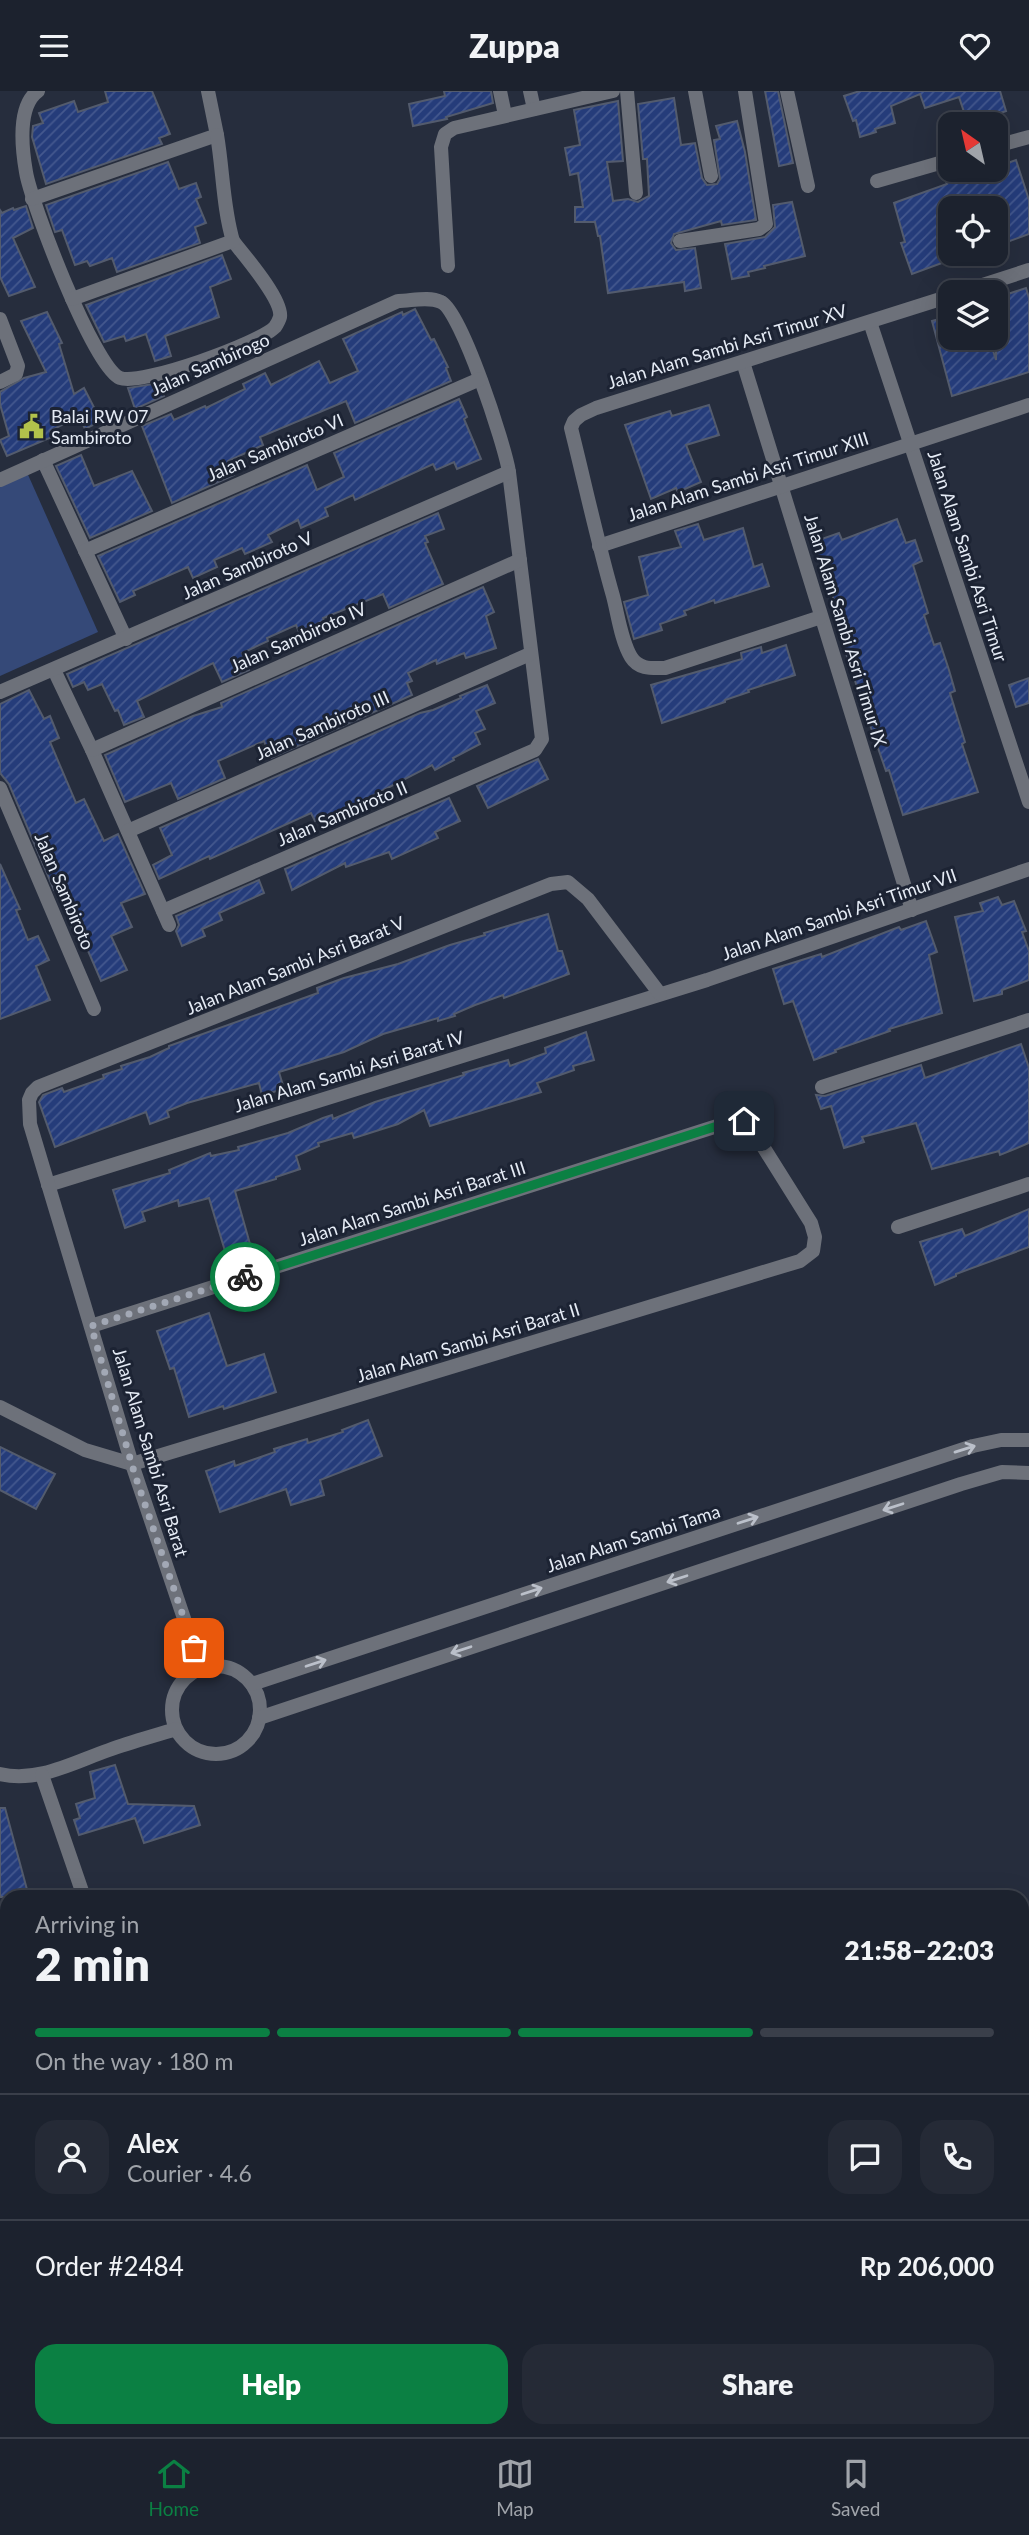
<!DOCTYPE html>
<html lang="en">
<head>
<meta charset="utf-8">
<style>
	body { margin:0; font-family:Lato,sans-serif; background:#252a36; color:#f1f3f6; height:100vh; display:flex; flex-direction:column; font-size:26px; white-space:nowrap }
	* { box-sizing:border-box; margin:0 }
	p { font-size:23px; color:#a0a4aa }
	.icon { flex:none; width:38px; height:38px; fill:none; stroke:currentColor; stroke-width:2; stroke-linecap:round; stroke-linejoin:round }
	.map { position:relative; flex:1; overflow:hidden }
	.drawer { position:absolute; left:0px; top:1799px; width:1029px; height:548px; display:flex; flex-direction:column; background:#1c222e; border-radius:21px 21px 0 0; box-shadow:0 7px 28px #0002,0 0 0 2px #3a3f4a }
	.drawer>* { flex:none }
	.needle { width:46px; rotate:326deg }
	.fabs { position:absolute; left:938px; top:21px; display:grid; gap:14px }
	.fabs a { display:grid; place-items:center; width:70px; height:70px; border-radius:14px; background:#1c222e; box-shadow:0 7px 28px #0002,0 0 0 2px #3a3f4a; font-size:35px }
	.pin { position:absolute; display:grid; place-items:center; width:60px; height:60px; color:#fff; margin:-30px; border-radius:14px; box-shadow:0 4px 10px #0006 }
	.courier { position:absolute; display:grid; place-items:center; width:70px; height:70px; margin:-35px; border:5px solid #0b8043; border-radius:50%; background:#fff; color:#222; box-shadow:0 2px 9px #0007 }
	.summary em { font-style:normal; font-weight:800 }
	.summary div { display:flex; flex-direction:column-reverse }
	.summary { display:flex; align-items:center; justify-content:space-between; height:119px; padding:0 35px }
	h1 { font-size:46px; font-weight:800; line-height:52px }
	.bar { display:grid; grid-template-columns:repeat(4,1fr); gap:10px 7px; align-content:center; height:84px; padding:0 35px }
	.bar i { height:9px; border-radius:5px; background:#3a3f4a }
	.bar .active { background:#0b8043 }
	.bar p { grid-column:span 4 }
	.line { display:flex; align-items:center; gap:18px; padding:0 35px; border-top:2px solid #3a3f4a }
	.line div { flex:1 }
	.round { display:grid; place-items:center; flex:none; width:74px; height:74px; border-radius:21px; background:#252a36 }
	.cta { display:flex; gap:14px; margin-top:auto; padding:14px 35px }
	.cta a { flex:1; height:80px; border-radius:21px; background:#0b8043; color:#fff; font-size:28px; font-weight:800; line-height:80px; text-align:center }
	.cta a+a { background:#252a36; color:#f1f3f6 }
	header { display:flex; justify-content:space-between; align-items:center; height:91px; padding:0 35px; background:#1c222e; font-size:32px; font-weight:800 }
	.tab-bar { display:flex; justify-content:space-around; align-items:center; height:98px; border-top:2px solid #3a3f4a; background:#1c222e; font-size:19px; color:#a0a4aa }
	.tab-bar a { display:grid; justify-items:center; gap:4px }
	.tab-bar .active { color:#0b8043 }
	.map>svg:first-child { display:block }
</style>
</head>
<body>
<header><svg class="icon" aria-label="menu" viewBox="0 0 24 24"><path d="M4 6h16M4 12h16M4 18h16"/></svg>Zuppa<svg class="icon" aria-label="heart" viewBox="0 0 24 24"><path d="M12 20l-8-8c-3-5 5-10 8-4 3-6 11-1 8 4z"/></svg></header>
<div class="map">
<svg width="1029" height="2346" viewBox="0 0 1029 2346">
	<defs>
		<pattern id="building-hatch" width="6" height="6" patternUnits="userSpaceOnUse" patternTransform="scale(1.75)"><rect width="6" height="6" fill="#253c7a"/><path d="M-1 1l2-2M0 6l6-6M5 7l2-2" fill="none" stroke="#44588e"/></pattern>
	</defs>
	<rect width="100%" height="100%" fill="#262d3d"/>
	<path fill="#354978" d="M25,377L98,541L0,585V388Z"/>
	<g fill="url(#building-hatch)" stroke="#535b6d" stroke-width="2">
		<path d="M105,0H152L170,43L159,47L162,53L46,93L32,46L33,35L43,32L39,22L74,10L78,21L108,11Z"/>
		<path d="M444,0H491L493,12L446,26L447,28L413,35L409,13L445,5Z"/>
		<path d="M765,0H778L793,72L779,75Z"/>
		<path d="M860,0H1000L1006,20L982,28L984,33H968L959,6L925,17L920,3L891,15L895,32L875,38L876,41L860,46L856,29L853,30L844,5Z"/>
		<path d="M674,7L681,54L695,52L702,87L707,94L717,93L720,88L714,49L720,48L716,35L737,30L745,61L756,129L722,134L721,130L674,143L671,152L676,159L695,157L701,197L685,200L684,191L608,202L600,145H598L595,131H575V116H583L578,82L570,84L565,57L580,54L574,19L618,10L623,70L607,71L613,110L628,108L638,111L649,105L647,68H643L638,13Z"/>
		<path d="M1016,69L1029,109V143L996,155V117H950V169L912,183L901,152L905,151L894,112L947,93L945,88L964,82L965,87L996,79V76Z"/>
		<path d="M168,71L179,98L196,92L201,106L196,108L206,132L195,136L200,152L117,181L112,167L90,175L87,170L75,174L62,139L55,141L46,114Z"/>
		<path d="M792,111L805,165L764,175L765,177L748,181L749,185L732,188L725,153L765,146L775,136L773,114Z"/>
		<path d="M26,115L33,137L13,147L35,196L9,205L0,186V119L2,122L13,117L14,119Z"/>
		<path d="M222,164L231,188L210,196L219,226L165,245L171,265L155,270L146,243L126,250L124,245L104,251L86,214Z"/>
		<path d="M1026,197L1029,207V281L952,305L932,230L950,225V247H989L996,269V207Z"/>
		<path d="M415,218L431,249L434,248L448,276L446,277L451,290L355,332L346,310L260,346L263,354L228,370L234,384L172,412L142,335L171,323L174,329L205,315L206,317L245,298L243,293L265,282L271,294L319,270L330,292L358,280L343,248L402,221L403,224Z"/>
		<path d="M47,221L62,252L59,253L74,303L84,297L101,330L85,338L79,325L50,340L52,346L7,365L0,349L9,345L0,313V301L24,287L46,281L21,230Z"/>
		<path d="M159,292L164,305L135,318L128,297Z"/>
		<path d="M459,308L467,326L464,328L481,368L457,378L454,371L436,379L433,373L355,409L353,404L325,417L328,425L301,437L298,429L268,444L272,451L245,463L242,457L214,469L217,476L193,487L188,476L133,500L135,504L120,511L98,465L307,374L317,399L344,386L334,362Z"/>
		<path d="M709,314L719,344L686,354L701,391L678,401L676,397L651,408L625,334L670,320L672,325Z"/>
		<path d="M81,364L94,395L132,380L152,420L90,447L56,375Z"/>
		<path d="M438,422L444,438L425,445L428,451L425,452L443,493L389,517L383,503L323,527L324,530L299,541L296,534L267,547L268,550L242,562L249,579L222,591L213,572L137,610L144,626L124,634L118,619L115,620L102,593L88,599L84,591L73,596L67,583Z"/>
		<path d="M897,428L906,452L915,449L922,470L913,474L928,522L924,524L934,554L940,552L949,579L955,600L950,602L965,651L962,653L978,701L903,724L889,679L886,680L860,605L844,556L849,554L838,527L840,526L813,451L839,442L842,449Z"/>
		<path d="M698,433L704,449L743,437L754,476L762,473L769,495L715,512L714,509L684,520L686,524L660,533L662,539L634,548L624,511L648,504L639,466L681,456L675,440Z"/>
		<path d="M483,496L494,521L486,525L496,557L466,567L464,562L437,573L436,569L408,582L412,590L407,592L412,604L271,667L264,650L218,670L225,687L178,708L171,692L125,711L105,664L193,625L222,616L221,612Z"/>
		<path d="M786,554L795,584L748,599L749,601L725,609V611L662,632L651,594L742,568L741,562L761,556L762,562Z"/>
		<path d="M1029,587V612L1016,616L1009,594Z"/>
		<path d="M487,594L495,612L476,620L485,638L475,642L480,653L453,667L454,669L435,679L432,674L327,728L326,725L315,730L311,722L210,768L209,765L159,788L153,774L172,764L160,737L420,622L433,619L461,607L460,605Z"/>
		<path d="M29,599L44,628L50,625L59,647L50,651L76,712L84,708L104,750L118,743L145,803L121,812L132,836L111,845L127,879L101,890L83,848L78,850L56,798L54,799L9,693L0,682V613Z"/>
		<path d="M538,668L548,688L488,717L477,695Z"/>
		<path d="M449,707L460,730L435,741L438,747L392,768L389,761L346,776L345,772L292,799L285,778Z"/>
		<path d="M0,773L20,818L16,819L28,849L38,845L49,869L36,875L50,909L0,928Z"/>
		<path d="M259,789L264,802L219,822L222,829L202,838L205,845L182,855L176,840L179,834L176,825Z"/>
		<path d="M998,806L1002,814L1014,810L1026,840L1022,841L1029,860V889L1002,899V903L974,910L955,826L983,820L980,812Z"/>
		<path d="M548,823L558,860H562L569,883L504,907L503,904L475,914L454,923L455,925L438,930V927L383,943L344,961L279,981L284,998L262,1004L259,992L187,1012L167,1020L169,1026L150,1033L146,1021L55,1056L39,1011L43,1004L62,997L64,1001L104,987L103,984L122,978L121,975L150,966L169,957V955L318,902L317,897L344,887L398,873L450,854L485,844L484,842Z"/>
		<path d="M926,830L937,861L929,864L942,922L889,938L890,940L835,959L836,961L814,969L793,910L784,913L773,878L821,863L822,866L899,836L901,839Z"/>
		<path d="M586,941L594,969L573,975L574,979L537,992L541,1001L430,1035L424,1019L398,1033L354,1047L352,1042L318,1052L319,1055L296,1065L300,1078L276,1086V1088L235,1100L250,1153L225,1160L209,1107L179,1115L178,1109L142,1121L145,1130L125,1137L113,1099L170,1082L169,1079L210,1062L211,1065L239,1059L238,1056L288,1042L323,1027L332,1024L333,1028L375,1011L464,984L463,982L508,969L510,975L546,962L545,957Z"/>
		<path d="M1021,953L1029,977V1052L1000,1064L999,1060L932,1078L916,1032L862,1046L864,1051L844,1057L831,1015L821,1018L816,1004L825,1005L921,974L925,987Z"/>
		<path d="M1029,1118V1156L956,1183V1185L935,1194L920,1151L962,1138L965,1145Z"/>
		<path d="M209,1222L227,1275L264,1263L276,1301L224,1318L223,1315L189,1326L174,1277L170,1278L157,1240Z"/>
		<path d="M368,1329L382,1365L320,1389L324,1404L291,1414L286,1398L220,1421L206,1380L234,1370L235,1375L275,1361L274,1358L307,1348L308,1352L343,1341L342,1339Z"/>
		<path d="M0,1356L55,1383L36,1418L0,1399Z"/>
		<path d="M115,1674L128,1713L194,1715L200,1734L144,1752L135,1727L79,1744L74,1729L80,1727L76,1713L95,1707L90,1681Z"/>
		<path d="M0,1717H5L29,1806H0Z"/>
	</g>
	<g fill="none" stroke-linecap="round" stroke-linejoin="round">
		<g stroke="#6d717a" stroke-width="14">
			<path d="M38,0C17,15 22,58 26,81C31,112 94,277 120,287C141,295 260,252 275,236C277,233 279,230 280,226C283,209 244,164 233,150"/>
			<path d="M500,0L505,24"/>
			<path d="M530,0L534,18"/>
			<path d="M627,0L636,102"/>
			<path d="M695,0L711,85"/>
			<path d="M787,0L808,95"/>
			<path d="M996,55L1029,46"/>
			<path d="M877,90L950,69"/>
			<path d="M32,108L217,44L208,0"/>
			<path d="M680,150L759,138L766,133L745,0"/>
			<path d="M448,175L441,56L445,43L454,37L613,0"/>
			<path d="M961,201L1029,179"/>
			<path d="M72,208L233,150C223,117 223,79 217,44"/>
			<path d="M0,228L18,275L16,283L0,291"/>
			<path d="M870,231L1029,711"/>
			<path d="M743,271L912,819"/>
			<path d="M43,369L126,548"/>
			<path d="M0,389L398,210C411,210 429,205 441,211C461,219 505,355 509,381L542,648L535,659L163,820"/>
			<path d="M599,455L1029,314"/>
			<path d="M85,460L480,288"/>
			<path d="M821,526L665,577C653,577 639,579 631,566C621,549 618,524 613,505C597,449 585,393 571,337L574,330L581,324L596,317L950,205"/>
			<path d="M54,579L92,659L169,834"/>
			<path d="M0,601L509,381"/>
			<path d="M92,659L520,469"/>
			<path d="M0,697L94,918"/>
			<path d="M128,740L530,563"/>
			<path d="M822,996L1029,929"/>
			<path d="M48,1094L707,889L1029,778"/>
			<path d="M898,1136L1029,1093"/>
			<path d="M0,1316L85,1359L132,1373L800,1170L813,1160L815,1146L811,1132L752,1038L745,1030L736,1029L91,1235"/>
			<circle cx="216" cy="1619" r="44"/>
			<path d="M201,1578L132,1373L30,1033L29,1009L32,1002L38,996L551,793L568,791L588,808L660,903"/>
			<path d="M252,1593L973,1355L1001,1349H1029"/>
			<path d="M259,1627L961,1393L1002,1381L1029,1382"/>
			<path d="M0,1683C38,1692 74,1671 109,1659C131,1651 154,1645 176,1638"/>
			<path d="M42,1684L84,1806"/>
		</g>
	</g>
	<defs><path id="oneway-shaft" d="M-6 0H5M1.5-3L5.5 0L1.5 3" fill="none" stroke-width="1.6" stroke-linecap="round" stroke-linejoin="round" transform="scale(1.75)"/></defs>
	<g stroke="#bbc0ca">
		<use href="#oneway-shaft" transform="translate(965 1358) rotate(-17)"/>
		<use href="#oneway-shaft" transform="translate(893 1416) rotate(162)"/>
		<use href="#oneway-shaft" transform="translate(748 1429) rotate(-18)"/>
		<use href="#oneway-shaft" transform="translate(677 1488) rotate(162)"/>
		<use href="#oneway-shaft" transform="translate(532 1500) rotate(-18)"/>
		<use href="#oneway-shaft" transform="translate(461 1559) rotate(162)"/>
		<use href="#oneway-shaft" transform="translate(316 1572) rotate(-18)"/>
	</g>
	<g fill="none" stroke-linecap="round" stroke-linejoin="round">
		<path stroke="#a2a8b5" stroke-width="7" stroke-dasharray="0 12.6" d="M194,1557L135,1384L91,1235L245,1186"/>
		<path stroke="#0b8043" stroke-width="9" d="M245,1186L736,1029L744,1030"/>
	</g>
	<defs>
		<symbol id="civic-bare" viewBox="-9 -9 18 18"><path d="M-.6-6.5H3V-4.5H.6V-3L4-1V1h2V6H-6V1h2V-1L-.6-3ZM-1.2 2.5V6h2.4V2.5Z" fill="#b3c24b" stroke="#1c2333" stroke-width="2.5" paint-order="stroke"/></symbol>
	</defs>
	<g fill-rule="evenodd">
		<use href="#civic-bare" x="14" y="318" width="35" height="35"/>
	</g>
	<g text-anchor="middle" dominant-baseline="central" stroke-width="6" stroke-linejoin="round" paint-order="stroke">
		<g font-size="18" fill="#e5ebf5" stroke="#1c2333">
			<text transform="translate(727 255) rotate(-17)">Jalan Alam Sambi Asri Timur XV</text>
			<text transform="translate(210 273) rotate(-24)">Jalan Sambirogo</text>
			<text transform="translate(275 356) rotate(-23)">Jalan Sambiroto VI</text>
			<text transform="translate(748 385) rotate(-18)">Jalan Alam Sambi Asri Timur XIII</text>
			<text transform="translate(968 465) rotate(72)">Jalan Alam Sambi Asri Timur</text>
			<text transform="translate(247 474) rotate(-24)">Jalan Sambiroto V</text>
			<text transform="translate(846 539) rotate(73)">Jalan Alam Sambi Asri Timur IX</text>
			<text transform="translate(298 546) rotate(-24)">Jalan Sambiroto IV</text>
			<text transform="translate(322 634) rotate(-24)">Jalan Sambiroto III</text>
			<text transform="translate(342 722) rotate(-23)">Jalan Sambiroto II</text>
			<text transform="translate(65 800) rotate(67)">Jalan Sambiroto</text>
			<text transform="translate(839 823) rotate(-19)">Jalan Alam Sambi Asri Timur VII</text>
			<text transform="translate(295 874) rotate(-22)">Jalan Alam Sambi Asri Barat V</text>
			<text transform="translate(349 980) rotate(-17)">Jalan Alam Sambi Asri Barat IV</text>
			<text transform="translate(412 1112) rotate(-18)">Jalan Alam Sambi Asri Barat III</text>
			<text transform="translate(468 1251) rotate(-17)">Jalan Alam Sambi Asri Barat II</text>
			<text transform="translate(151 1361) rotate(73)">Jalan Alam Sambi Asri Barat</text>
			<text transform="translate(633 1447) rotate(-18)">Jalan Alam Sambi Tama</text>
		</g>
		<g font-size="18" fill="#e5ebf5" stroke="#1c2333" text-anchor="start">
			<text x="51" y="325">Balai RW 07<tspan x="51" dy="21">Sambiroto</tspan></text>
		</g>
	</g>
</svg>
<div class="fabs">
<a><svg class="needle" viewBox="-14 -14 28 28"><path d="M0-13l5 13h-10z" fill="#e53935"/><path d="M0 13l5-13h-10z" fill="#a0a4aa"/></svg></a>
<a><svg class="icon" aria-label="locate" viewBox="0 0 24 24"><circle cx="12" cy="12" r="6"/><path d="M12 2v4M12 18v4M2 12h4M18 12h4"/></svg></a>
<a><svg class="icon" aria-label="layers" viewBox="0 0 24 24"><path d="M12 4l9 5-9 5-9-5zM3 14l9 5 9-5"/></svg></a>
</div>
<div class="pin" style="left:194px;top:1557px;background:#ea580c"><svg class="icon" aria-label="bag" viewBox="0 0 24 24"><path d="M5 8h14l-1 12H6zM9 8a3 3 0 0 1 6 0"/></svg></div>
<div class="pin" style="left:744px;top:1030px;background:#1f2937"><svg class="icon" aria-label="home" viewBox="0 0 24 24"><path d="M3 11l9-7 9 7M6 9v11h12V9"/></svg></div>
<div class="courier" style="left:245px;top:1186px"><svg class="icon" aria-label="bike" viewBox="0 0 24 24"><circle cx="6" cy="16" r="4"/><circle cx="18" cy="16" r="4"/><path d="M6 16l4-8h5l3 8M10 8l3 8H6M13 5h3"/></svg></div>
<section class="drawer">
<div class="summary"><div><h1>2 min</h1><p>Arriving in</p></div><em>21:58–22:03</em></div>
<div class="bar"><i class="active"></i><i class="active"></i><i class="active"></i><i></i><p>On the way · 180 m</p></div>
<div class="line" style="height:126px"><a class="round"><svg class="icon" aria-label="person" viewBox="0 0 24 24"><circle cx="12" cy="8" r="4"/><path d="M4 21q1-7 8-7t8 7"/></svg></a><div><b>Alex</b><p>Courier · 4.6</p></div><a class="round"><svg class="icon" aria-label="chat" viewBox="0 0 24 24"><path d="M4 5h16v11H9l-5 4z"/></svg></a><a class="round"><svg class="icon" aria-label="phone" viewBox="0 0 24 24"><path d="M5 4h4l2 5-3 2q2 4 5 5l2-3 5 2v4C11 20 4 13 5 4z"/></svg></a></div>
<div class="line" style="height:91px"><div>Order #2484</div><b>Rp 206,000</b></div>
<div class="cta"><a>Help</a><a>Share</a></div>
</section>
</div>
<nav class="tab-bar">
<a class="active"><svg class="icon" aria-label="home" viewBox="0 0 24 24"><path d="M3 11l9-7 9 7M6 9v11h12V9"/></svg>Home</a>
<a><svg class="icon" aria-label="map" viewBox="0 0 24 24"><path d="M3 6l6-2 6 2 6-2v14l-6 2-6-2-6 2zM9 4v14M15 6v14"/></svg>Map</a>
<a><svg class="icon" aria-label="saved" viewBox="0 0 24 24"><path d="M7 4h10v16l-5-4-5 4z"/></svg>Saved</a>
</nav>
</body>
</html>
